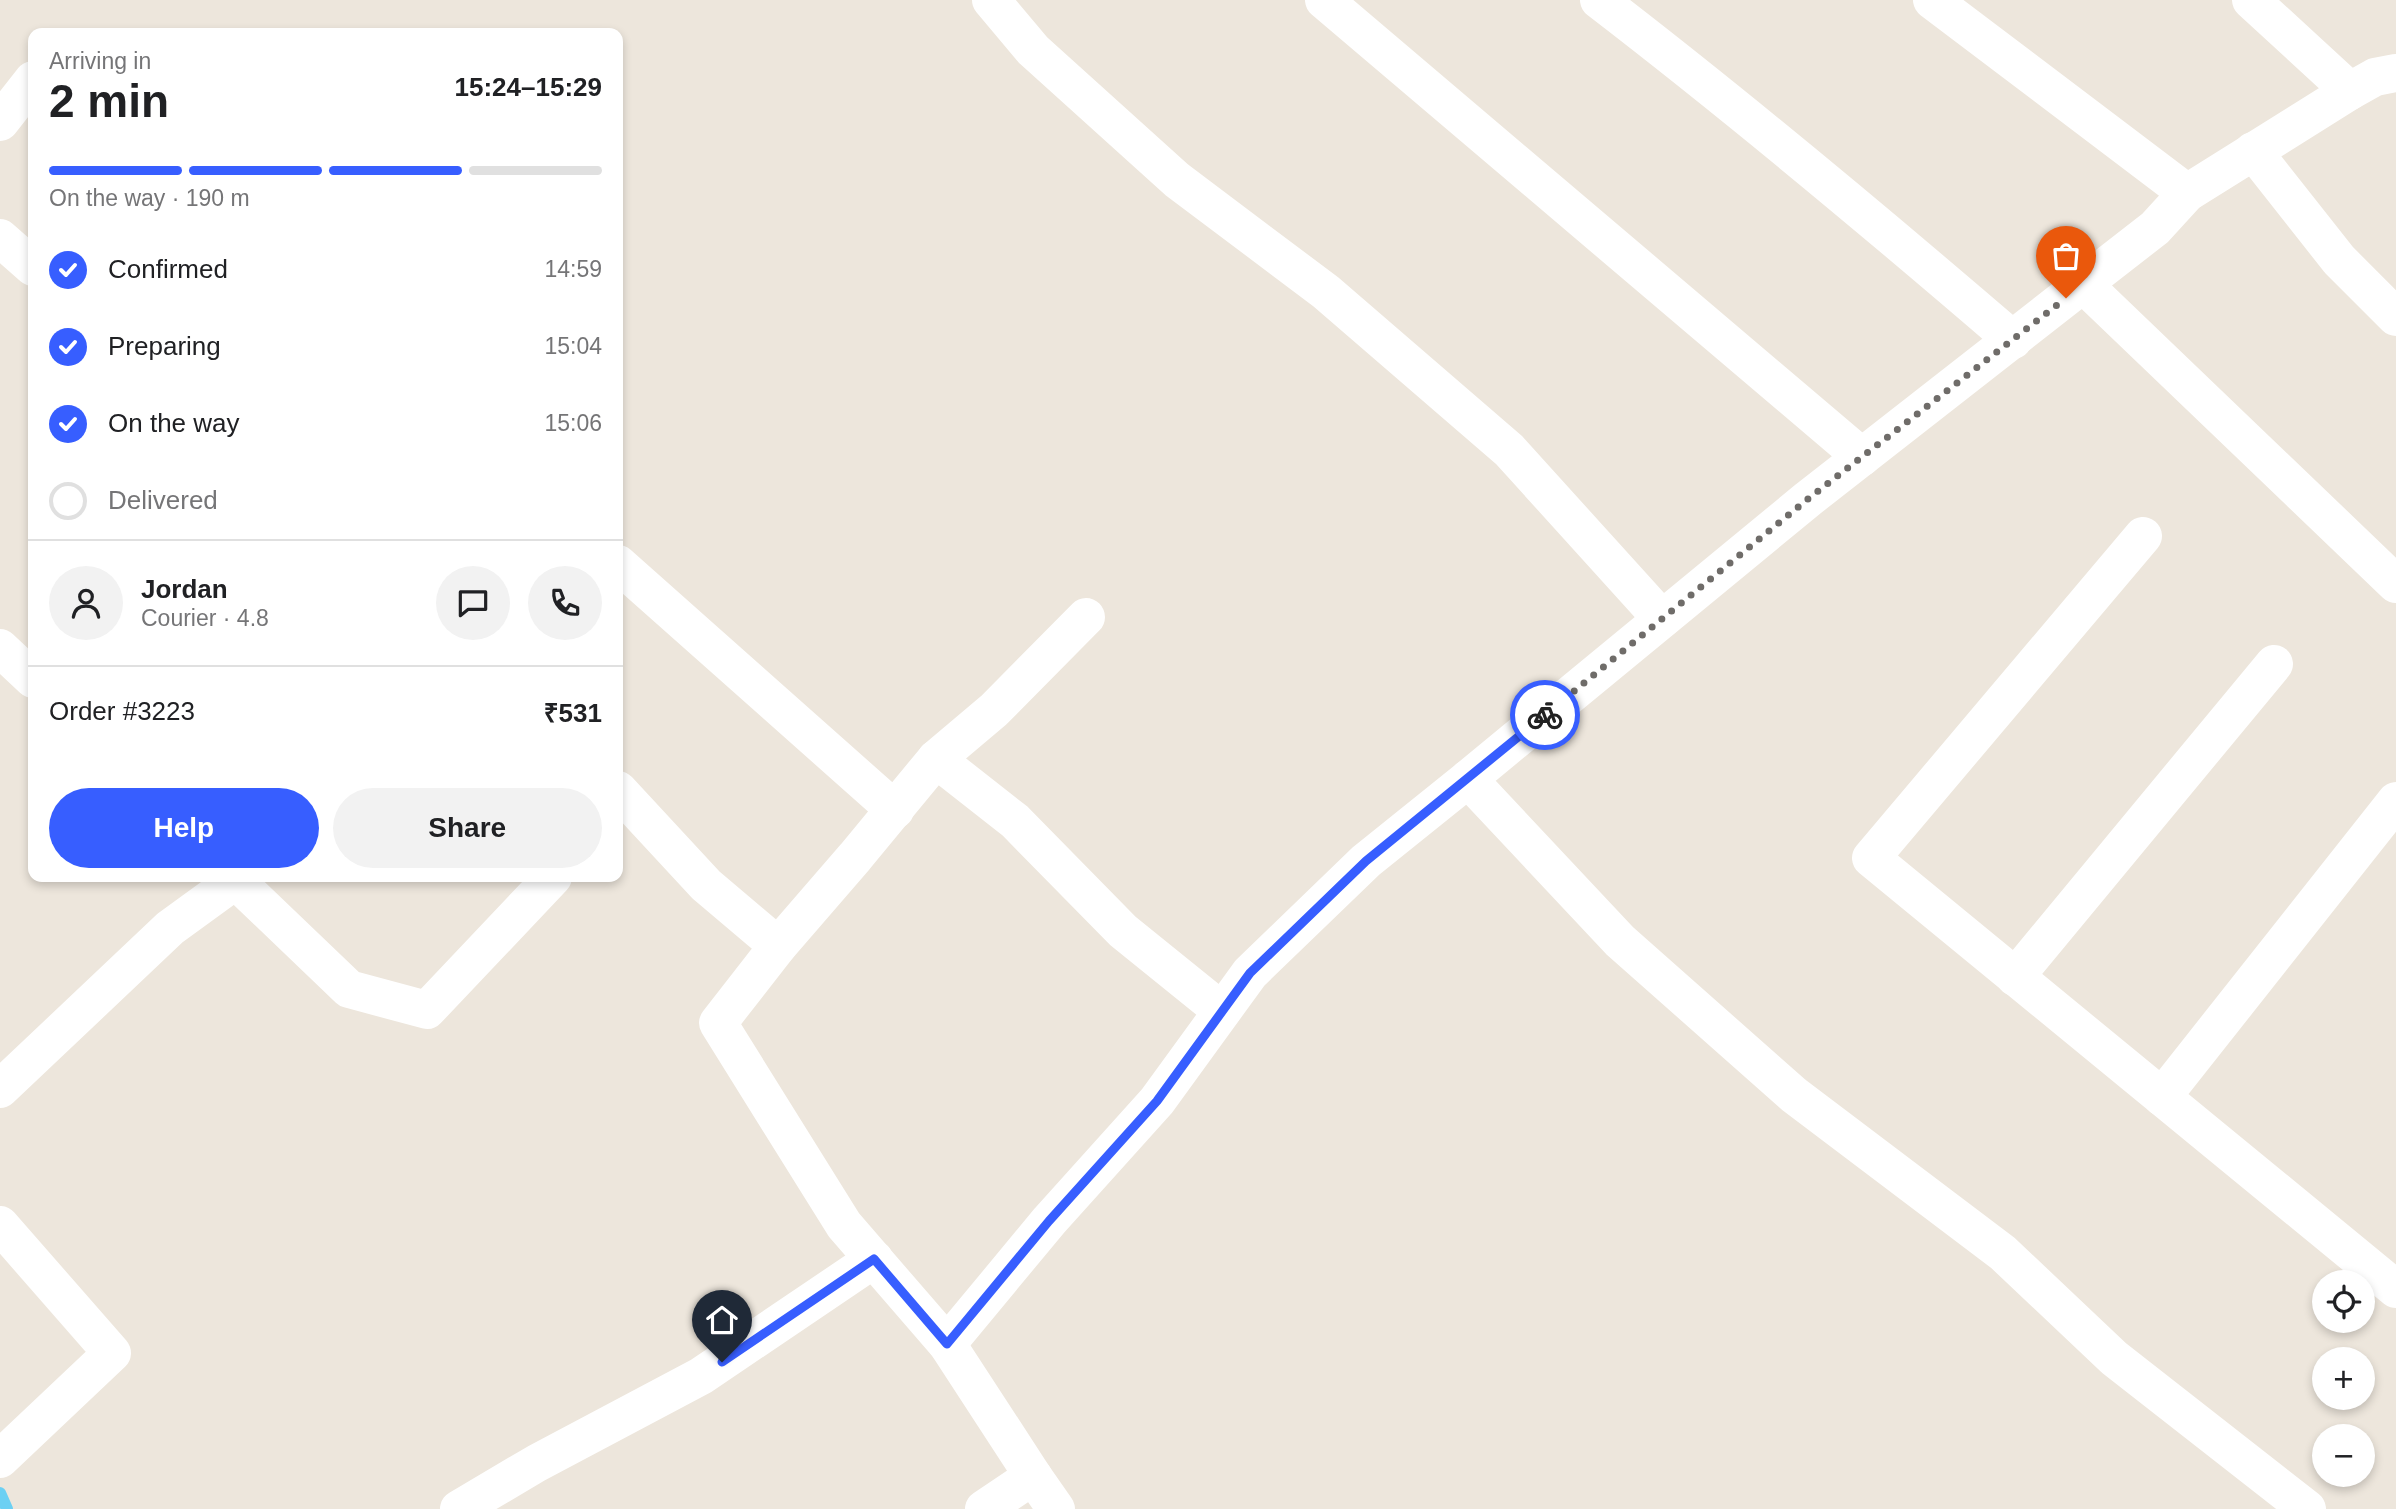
<!DOCTYPE html>
<html lang="en">
<head>
<meta charset="utf-8">
<style>
	body { margin:0; font-family:Helvetica,sans-serif; background:#f2f2f2; color:#202124; height:100vh; display:flex; flex-direction:column; font-size:26px; white-space:nowrap }
	* { box-sizing:border-box; margin:0 }
	p { font-size:23px; color:#757577 }
	.icon { flex:none; width:38px; height:38px; fill:none; stroke:currentColor; stroke-width:2; stroke-linecap:round; stroke-linejoin:round }
	.map { position:relative; flex:1; overflow:hidden }
	.details { position:absolute; left:28px; top:28px; width:595px; height:854px; display:flex; flex-direction:column; background:#fff; border-radius:14px; box-shadow:0 4px 10px #0003 }
	.details>* { flex:none }
	.buttons { position:absolute; left:2312px; top:1270px; display:grid; gap:14px }
	.buttons a { display:grid; place-items:center; width:63px; height:63px; border-radius:50%; background:#fff; box-shadow:0 4px 10px #0003; font-size:35px }
	.pin { position:absolute; display:grid; place-items:center; width:60px; height:60px; color:#fff; margin:-72px -30px; border-radius:50% 50% 50% 0; rotate:-45deg; box-shadow:0 0 7px #0007 }
	.pin .icon { rotate:45deg }
	.courier { position:absolute; display:grid; place-items:center; width:70px; height:70px; margin:-35px; border:5px solid #375eff; border-radius:50%; background:#fff; color:#222; box-shadow:0 2px 9px #0007 }
	.overview em { font-style:normal; font-weight:800 }
	.overview div { display:flex; flex-direction:column-reverse }
	.overview { display:flex; align-items:center; justify-content:space-between; height:119px; padding:0 21px }
	h1 { font-size:46px; font-weight:800; line-height:52px }
	.bar { display:grid; grid-template-columns:repeat(4,1fr); gap:10px 7px; align-content:center; height:84px; padding:0 21px }
	.bar i { height:9px; border-radius:5px; background:#e0e0e0 }
	.bar .on { background:#375eff }
	.bar p { grid-column:span 4 }
	.line { display:flex; align-items:center; gap:18px; padding:0 21px; border-top:2px solid #e0e0e0 }
	.line div { flex:1 }
	.round { display:grid; place-items:center; flex:none; width:74px; height:74px; border-radius:37px; background:#f2f2f2 }
	ol { padding:0 21px; list-style:none }
	li { display:flex; align-items:center; gap:21px; height:77px }
	li p { margin-inline-start:auto }
	li .icon { padding:7px; border-radius:50%; background:#375eff; color:#fff; stroke-width:4 }
	li:last-child { color:#757577 }
	li i { width:38px; height:38px; border:4px solid #e0e0e0; border-radius:50% }
	.button { display:flex; gap:14px; margin-top:auto; padding:14px 21px }
	.button a { flex:1; height:80px; border-radius:42px; background:#375eff; color:#fff; font-size:28px; font-weight:800; line-height:80px; text-align:center }
	.button a+a { background:#f2f2f2; color:#202124 }
	.map>svg:first-child { display:block }
</style>
</head>
<body>
<div class="map">
<svg width="2396" height="1509" viewBox="0 0 2396 1509">
	<rect width="100%" height="100%" fill="#ede6dc"/>
	<g fill="none" stroke-linecap="round" stroke-linejoin="round">
		<path stroke="#6cd0f3" stroke-width="12" d="M0,1493L7,1509"/>
		<g stroke="#fff" stroke-width="38">
			<path d="M991,0L1033,50L1177,180L1326,292L1509,450L1662,619"/>
			<path d="M1324,0L1862,457"/>
			<path d="M1599,0C1741,109 1877,223 2013,340"/>
			<path d="M1932,0L2187,193"/>
			<path d="M2251,0L2350,91"/>
			<path d="M0,122L33,80"/>
			<path d="M2253,151L2339,260L2396,317"/>
			<path d="M0,238L33,267"/>
			<path d="M2083,284L2155,228L2187,193L2350,91L2375,77L2396,73"/>
			<path d="M2143,536L1871,858L2396,1289"/>
			<path d="M618,564L895,810"/>
			<path d="M0,648L33,679"/>
			<path d="M936,759L1015,821L1123,931L1222,1011"/>
			<path d="M618,790L706,885L778,946"/>
			<path d="M232,877L349,989L427,1010L553,877"/>
			<path d="M2015,977L2274,664"/>
			<path d="M0,1089L170,928L236,880"/>
			<path d="M2162,1097L2396,801"/>
			<path d="M0,1225L112,1353L0,1459"/>
			<path d="M947,1344L1049,1221L1157,1101L1250,973L1366,861L1468,779"/>
			<path d="M1033,1476L947,1344L844,1225L718,1023L778,946L855,857L936,759L994,710L1086,617"/>
			<path d="M459,1509L537,1463L701,1376L874,1259"/>
			<path d="M984,1509L1033,1476L1056,1509"/>
			<path d="M2307,1509L2114,1358L2003,1253L1794,1095L1620,941L1468,779L1808,499L2083,284L2396,584"/>
		</g>
	</g>
	<g fill="none" stroke-linecap="round" stroke-linejoin="round">
		<path stroke="#6f6c69" stroke-width="7" stroke-dasharray="0 12.6" d="M1545,715L1808,499L2066,298"/>
		<path stroke="#375eff" stroke-width="9" d="M722,1362L874,1259L947,1344L1049,1221L1157,1101L1250,973L1366,861L1545,715"/>
	</g>
</svg>
<div class="buttons">
<a><svg class="icon" aria-label="locate" viewBox="0 0 24 24"><circle cx="12" cy="12" r="6"/><path d="M12 2v4M12 18v4M2 12h4M18 12h4"/></svg></a>
<a>+</a>
<a>−</a>
</div>
<div class="pin" style="left:2066px;top:298px;background:#ea580c"><svg class="icon" aria-label="bag" viewBox="0 0 24 24"><path d="M5 8h14l-1 12H6zM9 8a3 3 0 0 1 6 0"/></svg></div>
<div class="pin" style="left:722px;top:1362px;background:#1f2937"><svg class="icon" aria-label="home" viewBox="0 0 24 24"><path d="M3 11l9-7 9 7M6 9v11h12V9"/></svg></div>
<div class="courier" style="left:1545px;top:715px"><svg class="icon" aria-label="bike" viewBox="0 0 24 24"><circle cx="6" cy="16" r="4"/><circle cx="18" cy="16" r="4"/><path d="M6 16l4-8h5l3 8M10 8l3 8H6M13 5h3"/></svg></div>
<section class="details">
<div class="overview"><div><h1>2 min</h1><p>Arriving in</p></div><em>15:24–15:29</em></div>
<div class="bar"><i class="on"></i><i class="on"></i><i class="on"></i><i></i><p>On the way · 190 m</p></div>
<ol>
<li><svg class="icon" aria-label="check" viewBox="0 0 24 24"><path d="M5 12l5 5 9-10"/></svg>Confirmed<p>14:59</p></li>
<li><svg class="icon" aria-label="check" viewBox="0 0 24 24"><path d="M5 12l5 5 9-10"/></svg>Preparing<p>15:04</p></li>
<li><svg class="icon" aria-label="check" viewBox="0 0 24 24"><path d="M5 12l5 5 9-10"/></svg>On the way<p>15:06</p></li>
<li><i></i>Delivered</li>
</ol>
<div class="line" style="height:126px"><a class="round"><svg class="icon" aria-label="person" viewBox="0 0 24 24"><circle cx="12" cy="8" r="4"/><path d="M4 21q1-7 8-7t8 7"/></svg></a><div><b>Jordan</b><p>Courier · 4.8</p></div><a class="round"><svg class="icon" aria-label="chat" viewBox="0 0 24 24"><path d="M4 5h16v11H9l-5 4z"/></svg></a><a class="round"><svg class="icon" aria-label="phone" viewBox="0 0 24 24"><path d="M5 4h4l2 5-3 2q2 4 5 5l2-3 5 2v4C11 20 4 13 5 4z"/></svg></a></div>
<div class="line" style="height:91px"><div>Order #3223</div><b>₹531</b></div>
<div class="button"><a>Help</a><a>Share</a></div>
</section>
</div>
</body>
</html>
